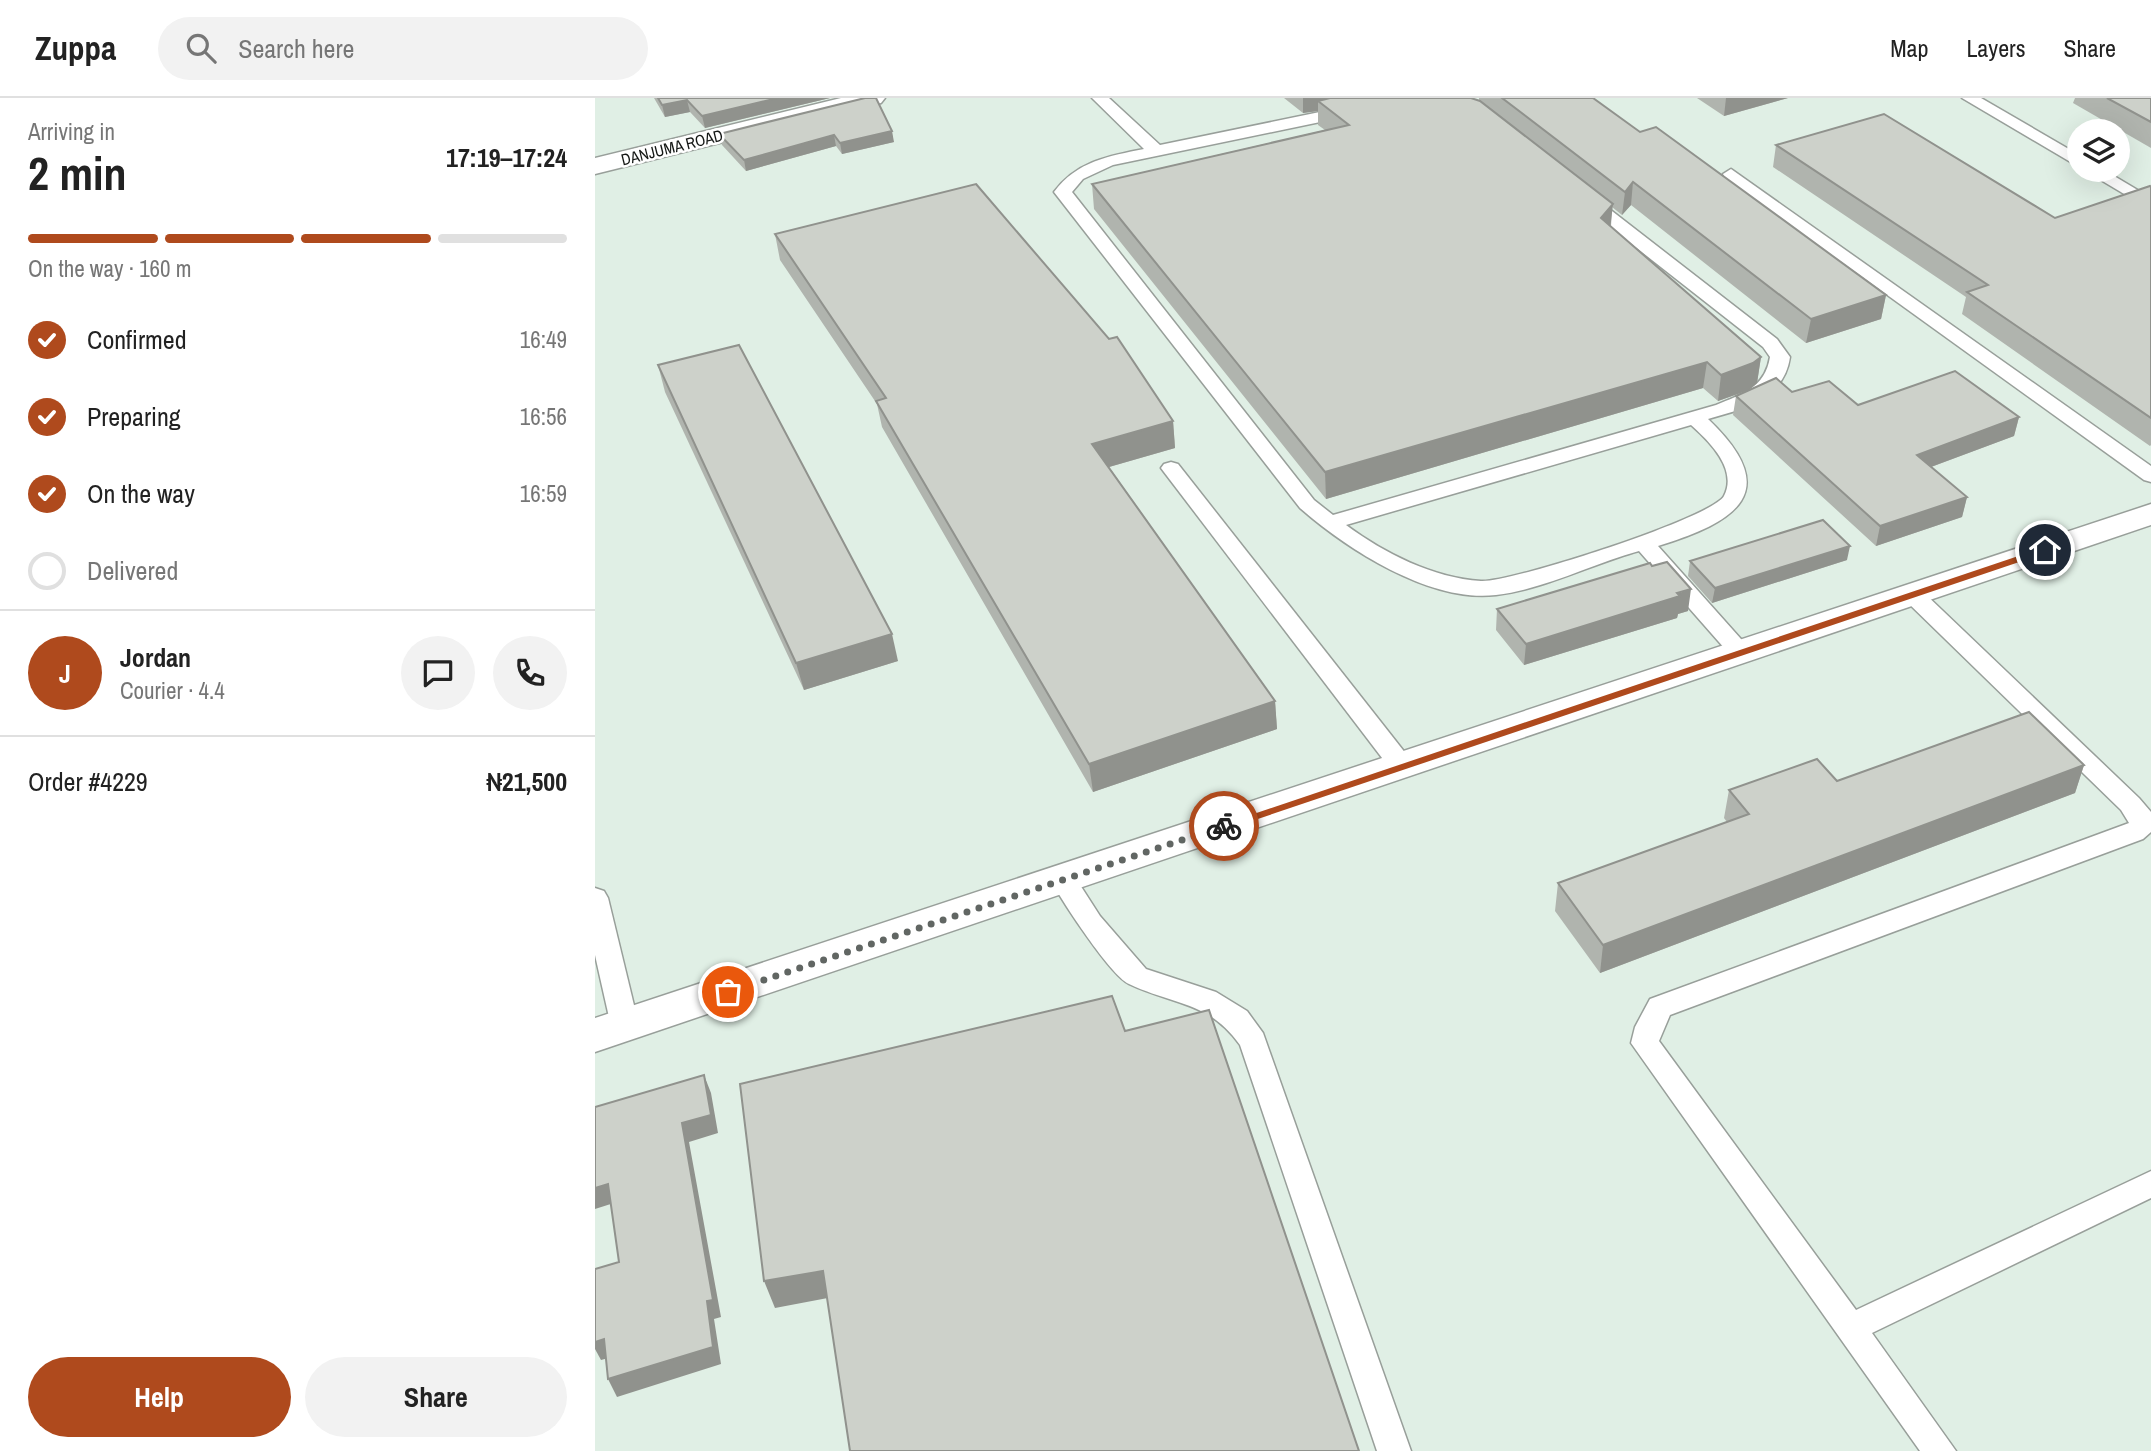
<!DOCTYPE html>
<html lang="en">
<head>
<meta charset="utf-8">
<style>
	body { margin:0; font-family:"Archivo Narrow",sans-serif; background:#f2f2f2; color:#222; height:100vh; display:flex; flex-direction:column; font-size:26px; white-space:nowrap }
	* { box-sizing:border-box; margin:0 }
	p { font-size:23px; color:#767676 }
	.icon { flex:none; width:38px; height:38px; fill:none; stroke:currentColor; stroke-width:2; stroke-linecap:round; stroke-linejoin:round }
	.map { position:relative; flex:1; overflow:hidden }
	.drawer { display:flex; flex-direction:column; background:#fff; width:595px }
	.drawer>* { flex:none }
	.fabs { position:absolute; left:1472px; top:21px; display:grid; gap:14px }
	.fabs a { display:grid; place-items:center; width:63px; height:63px; border-radius:50%; background:#fff; box-shadow:0 7px 28px #0002; font-size:35px }
	.pin { position:absolute; display:grid; place-items:center; width:60px; height:60px; color:#fff; margin:-30px; border:4px solid #fff; border-radius:50%; box-shadow:0 2px 7px #0007 }
	.courier { position:absolute; display:grid; place-items:center; width:70px; height:70px; margin:-35px; border:5px solid #af4a1d; border-radius:50%; background:#fff; color:#222; box-shadow:0 2px 9px #0007 }
	.overview em { font-style:normal; font-weight:700 }
	.overview div { display:flex; flex-direction:column-reverse }
	.overview { display:flex; align-items:center; justify-content:space-between; height:119px; padding:0 28px }
	h1 { font-size:46px; font-weight:700; line-height:52px }
	.bar { display:grid; grid-template-columns:repeat(4,1fr); gap:10px 7px; align-content:center; height:84px; padding:0 28px }
	.bar i { height:9px; border-radius:5px; background:#e0e0e0 }
	.bar .on { background:#af4a1d }
	.bar p { grid-column:span 4 }
	.line { display:flex; align-items:center; gap:18px; padding:0 28px; border-top:2px solid #e0e0e0 }
	.line div { flex:1 }
	.round { display:grid; place-items:center; flex:none; width:74px; height:74px; border-radius:37px; background:#f2f2f2 }
	ol { padding:0 28px; list-style:none }
	li { display:flex; align-items:center; gap:21px; height:77px }
	li p { margin-inline-start:auto }
	li .icon { padding:7px; border-radius:50%; background:#af4a1d; color:#fff; stroke-width:4 }
	li:last-child { color:#767676 }
	li i { width:38px; height:38px; border:4px solid #e0e0e0; border-radius:50% }
	.button { display:flex; gap:14px; margin-top:auto; padding:14px 28px }
	.button a { flex:1; height:80px; border-radius:42px; background:#af4a1d; color:#fff; font-size:28px; font-weight:700; line-height:80px; text-align:center }
	.button a+a { background:#f2f2f2; color:#222 }
	header { display:flex; align-items:center; gap:42px; box-sizing:border-box; height:98px; padding:0 35px; background:#fff; border-bottom:2px solid #e0e0e0 }
	header strong { font-size:33px }
	nav { display:flex; gap:38px; margin-inline-start:auto; font-size:24px }
	.search { width:490px; height:63px; background:#f2f2f2; display:flex; align-items:center; gap:18px; box-sizing:border-box; padding:0 24px; border-radius:38px; color:#767676; font-size:26px }
	main { display:flex; flex:1; min-height:0 }
	.map>svg:first-child { display:block }
</style>
</head>
<body>
<header>
<strong>Zuppa</strong>
<div class="search"><svg class="icon" aria-label="search" viewBox="0 0 24 24"><circle cx="10" cy="10" r="6"/><path d="M15 15l6 6"/></svg>Search here</div>
<nav><a>Map</a><a>Layers</a><a>Share</a></nav>
</header>
<main>
<section class="drawer">
<div class="overview"><div><h1>2 min</h1><p>Arriving in</p></div><em>17:19–17:24</em></div>
<div class="bar"><i class="on"></i><i class="on"></i><i class="on"></i><i></i><p>On the way · 160 m</p></div>
<ol>
<li><svg class="icon" aria-label="check" viewBox="0 0 24 24"><path d="M5 12l5 5 9-10"/></svg>Confirmed<p>16:49</p></li>
<li><svg class="icon" aria-label="check" viewBox="0 0 24 24"><path d="M5 12l5 5 9-10"/></svg>Preparing<p>16:56</p></li>
<li><svg class="icon" aria-label="check" viewBox="0 0 24 24"><path d="M5 12l5 5 9-10"/></svg>On the way<p>16:59</p></li>
<li><i></i>Delivered</li>
</ol>
<div class="line" style="height:126px"><b class="round" style="background:#af4a1d;color:#fff">J</b><div><b>Jordan</b><p>Courier · 4.4</p></div><a class="round"><svg class="icon" aria-label="chat" viewBox="0 0 24 24"><path d="M4 5h16v11H9l-5 4z"/></svg></a><a class="round"><svg class="icon" aria-label="phone" viewBox="0 0 24 24"><path d="M5 4h4l2 5-3 2q2 4 5 5l2-3 5 2v4C11 20 4 13 5 4z"/></svg></a></div>
<div class="line" style="height:91px"><div>Order #4229</div><b>₦21,500</b></div>
<div class="button"><a>Help</a><a>Share</a></div>
</section>
<div class="map">
<svg width="1556" height="1353" viewBox="0 0 1556 1353">
	<rect width="100%" height="100%" fill="#f0f8f3"/>
	<path fill="#e0efe5" fill-rule="evenodd" d="M0,0H1556V1353H0ZM1484,33H1522V72H1484Z"/>
	<g fill="none" stroke-linecap="round" stroke-linejoin="round">
		<defs>
			<g id="lane">
				<path d="M497,0H514L565,47L754,8L762,13L754,18L518,67L488,81L477,94L719,402L738,417L1121,307C1147,296 1170,290 1175,259L1168,249L983,104L980,100L983,96H995L1182,241L1195,259C1189,301 1149,311 1113,321C1190,394 1141,424 1063,448L1154,550L1157,555L1154,560H1138L1044,453C997,466 950,491 901,497C835,505 752,451 705,410L459,94C482,63 514,58 549,51ZM1096,327C1114,343 1143,371 1129,398C1117,420 915,485 886,483C838,480 789,455 751,427Z"/>
				<path d="M1367,0H1386L1484,57V69Z"/>
				<path d="M1136,71L1556,368V384L1549,382L1130,80L1128,76Z"/>
				<path d="M1489,72H1509L1556,100V112Z"/>
				<path d="M576,364L583,366L815,661L818,667L815,673L806,675L797,673L569,374L566,370L569,366Z"/>
				<path d="M1318,490L1326,492L1544,700L1556,714V734L1548,741L1075,917L1064,943L1261,1212L1556,1073V1100L1277,1235L1361,1353H1325L1036,945L1040,929L1055,901L1534,725L1526,712L1310,502L1307,497L1310,492Z"/>
				<path d="M469,774L478,776L505,818L551,871L621,894L652,913L668,935L816,1353H782L645,947C614,903 578,907 534,886C515,877 468,804 456,783L460,776Z"/>
				<path d="M0,790L9,793L13,800L44,928L40,936L30,939L20,936L16,928L0,857Z"/>
			</g>
			<g id="street">
				<path d="M246,0H290L286,5L0,76V60Z"/>
				<path d="M1556,406V427L0,954V920Z"/>
			</g>
		</defs>
		<use href="#lane" stroke="#989f9a" stroke-width="3"/>
		<use href="#street" stroke="#989f9a" stroke-width="3"/>
		<use href="#lane" fill="#fff" fill-rule="evenodd"/>
		<use href="#street" fill="#fff" fill-rule="evenodd"/>
	</g>
	<g fill="#b0b4ae">
		<path d="M59,0H235L110,30L95,14L70,19Z"/>
		<path d="M270,0L299,44L247,56L241,48L151,73L127,47L124,36Z"/>
		<path d="M689,0H876L884,3V0H998L1045,34L1291,197L1286,221L1211,245L1036,107L1027,117L1017,109L1016,129L1166,259L1162,285L1154,292L1123,303L1108,290L731,401L499,111L497,86L730,32L723,27V13L708,15Z"/>
		<path d="M1102,0H1193L1129,18Z"/>
		<path d="M1480,0H1556V50L1478,5Z"/>
		<path d="M1181,47L1460,120L1556,89V347L1555,348L1367,216L1371,199L1178,69Z"/>
		<path d="M180,136L514,241L578,323L580,350L514,369L680,603L682,631L498,694L287,329L282,306L185,162Z"/>
		<path d="M63,267L303,563L209,592L70,294Z"/>
		<path d="M1197,294L1263,307L1424,319L1419,338L1336,369L1372,399L1367,419L1281,448L1138,317L1141,298Z"/>
		<path d="M1252,462L1117,505L1093,478L1095,463Z"/>
		<path d="M902,511L1093,513L1083,516L1082,520L929,567L901,532Z"/>
		<path d="M1489,667L1480,695L1005,875L960,813L963,785L1132,724L1129,720L1134,692L1242,683Z"/>
	</g>
	<g fill="#90928d">
		<path d="M183,0H235L110,30L107,18Z"/>
		<path d="M708,0H798L723,3V13L708,15Z"/>
		<path d="M1131,0H1193L1129,18Z"/>
		<path d="M92,2L95,14L70,19L67,7Z"/>
		<path d="M297,33L299,44L247,56L245,45Z"/>
		<path d="M239,37L241,48L151,73L149,62Z"/>
		<path d="M1038,84L1036,107L1027,117L1030,94Z"/>
		<path d="M1018,106L1015,132L1006,120Z"/>
		<path d="M1291,197L1286,221L1211,245L1216,221Z"/>
		<path d="M1166,259L1162,285L1154,292L1123,303L1126,277Z"/>
		<path d="M1112,264L1108,290L731,401L730,374Z"/>
		<path d="M1424,319L1419,338L1317,376L1322,357Z"/>
		<path d="M578,323L580,350L500,373L497,346Z"/>
		<path d="M1372,399L1367,419L1281,448L1285,428Z"/>
		<path d="M1255,448L1252,462L1117,505L1120,490Z"/>
		<path d="M1096,491L1093,513L1083,516L1082,520L929,567L931,546Z"/>
		<path d="M297,536L303,563L209,592L201,565Z"/>
		<path d="M680,603L682,631L498,694L494,666Z"/>
		<path d="M1489,667L1480,695L1005,875L1008,847Z"/>
		<path d="M109,977L116,995L123,1035L94,1044L126,1219L119,1221L126,1266L22,1299L13,1281L87,1025Z"/>
		<path d="M13,1086L22,1104L0,1111V1090Z"/>
		<path d="M228,1173L238,1199L180,1210L169,1183Z"/>
		<path d="M9,1241L17,1259L6,1262L0,1251V1244Z"/>
	</g>
	<g fill="#cdd1ca" stroke="#90928d" stroke-width="2">
		<path d="M63,0H183L107,18L92,2L67,7Z"/>
		<path d="M270,0H281L297,33L245,45L239,37L149,62L124,36Z"/>
		<path d="M735,0H876L885,3L1018,106L1006,120L1166,259L1158,265L1126,277L1112,264L730,374L497,86L754,27L723,3Z"/>
		<path d="M907,0H998L1045,34L1061,29L1291,197L1216,221L1038,84L1030,94Z"/>
		<path d="M1512,0H1556V24Z"/>
		<path d="M1289,16L1460,120L1555,88L1556,89V320L1372,194L1393,187L1181,47Z"/>
		<path d="M381,86L514,241L522,239L578,323L497,346L680,603L494,666L281,303L291,300L180,136Z"/>
		<path d="M144,247L297,536L201,565L63,267Z"/>
		<path d="M1360,273L1424,319L1322,357L1372,399L1285,428L1141,298L1181,280L1197,294L1234,283L1263,307Z"/>
		<path d="M1228,422L1255,448L1120,490L1095,463Z"/>
		<path d="M1072,464L1096,491L1082,495L1085,498L931,546L902,511L1055,465L1057,468Z"/>
		<path d="M1434,614L1489,667L1008,847L963,785L1154,716L1134,692L1222,661L1242,683Z"/>
		<path d="M517,898L530,933L614,912L764,1353H255L228,1173L169,1183L145,986Z"/>
		<path d="M109,977L116,1017L87,1025L118,1202L112,1203L118,1249L13,1281L9,1241L0,1244V1171L24,1164L13,1086L0,1090V1009Z"/>
	</g>
	<path fill="#af4a1d" d="M1450,449L1454,454L633,731L623,728Z"/>
	<g fill="none" stroke-linecap="round" stroke-linejoin="round">
		<path stroke="#616663" stroke-width="7" stroke-dasharray="0 12.6" d="M133,894L629,728"/>
	</g>
	<g text-anchor="middle" dominant-baseline="central" stroke-width="5" stroke-linejoin="round" paint-order="stroke">
		<g font-size="16" fill="#141715" stroke="#fff">
			<text transform="translate(77 49) rotate(-14)">DANJUMA ROAD</text>
		</g>
	</g>
</svg>
<div class="fabs">
<a><svg class="icon" aria-label="layers" viewBox="0 0 24 24"><path d="M12 4l9 5-9 5-9-5zM3 14l9 5 9-5"/></svg></a>
</div>
<div class="pin" style="left:133px;top:894px;background:#ea580c"><svg class="icon" aria-label="bag" viewBox="0 0 24 24"><path d="M5 8h14l-1 12H6zM9 8a3 3 0 0 1 6 0"/></svg></div>
<div class="pin" style="left:1450px;top:452px;background:#1f2937"><svg class="icon" aria-label="home" viewBox="0 0 24 24"><path d="M3 11l9-7 9 7M6 9v11h12V9"/></svg></div>
<div class="courier" style="left:629px;top:728px"><svg class="icon" aria-label="bike" viewBox="0 0 24 24"><circle cx="6" cy="16" r="4"/><circle cx="18" cy="16" r="4"/><path d="M6 16l4-8h5l3 8M10 8l3 8H6M13 5h3"/></svg></div>
</div>
</main>
</body>
</html>
